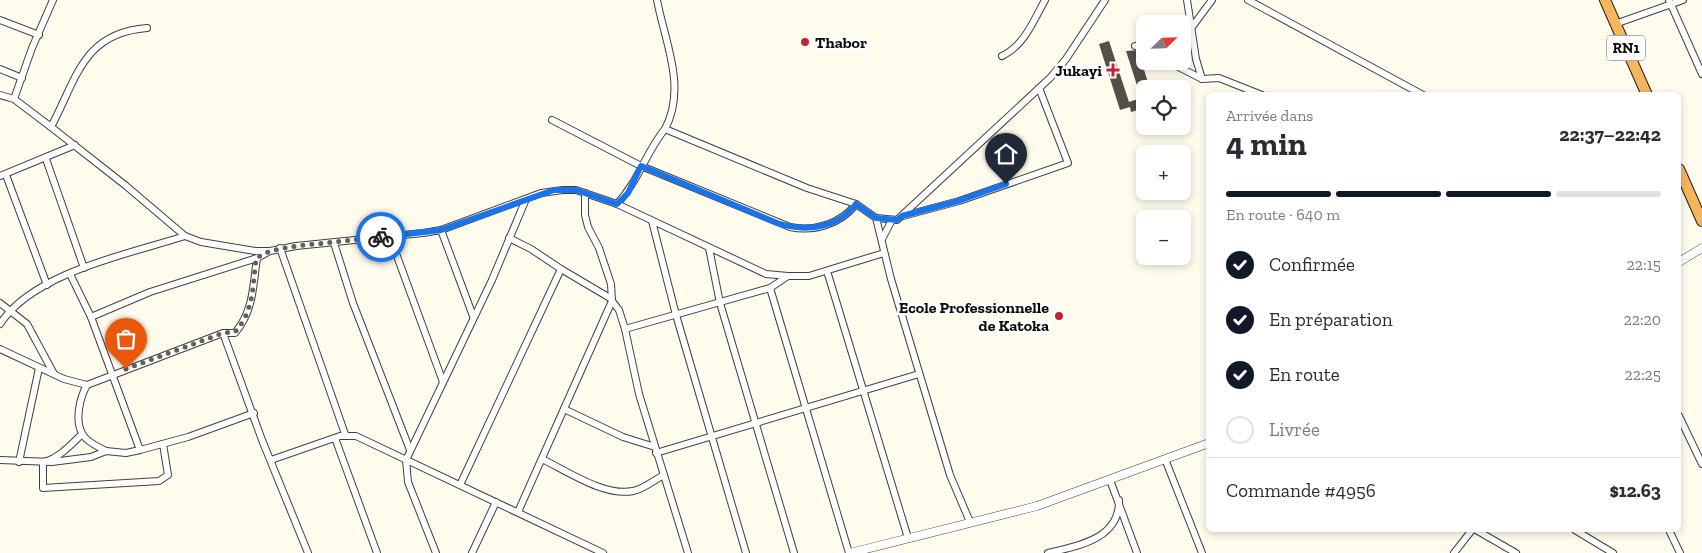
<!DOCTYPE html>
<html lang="fr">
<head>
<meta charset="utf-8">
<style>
	body { margin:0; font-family:"Zilla Slab",serif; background:#f7f7f7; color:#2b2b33; height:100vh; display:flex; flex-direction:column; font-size:19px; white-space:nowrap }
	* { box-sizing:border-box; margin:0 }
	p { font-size:16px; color:#7c7c81 }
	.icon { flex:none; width:28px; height:28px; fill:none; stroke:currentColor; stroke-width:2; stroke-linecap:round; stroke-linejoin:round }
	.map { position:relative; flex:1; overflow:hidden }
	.details { position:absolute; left:1206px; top:92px; width:475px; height:440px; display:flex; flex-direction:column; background:#fff; border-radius:8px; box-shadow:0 2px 8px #0003 }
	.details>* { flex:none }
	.needle { width:32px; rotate:67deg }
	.buttons { position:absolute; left:1136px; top:15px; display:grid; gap:10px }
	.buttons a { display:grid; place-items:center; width:55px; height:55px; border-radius:8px; background:#fff; box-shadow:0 2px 8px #0003; font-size:25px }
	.pin { position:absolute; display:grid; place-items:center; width:42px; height:42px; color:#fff; margin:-51px -21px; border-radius:50% 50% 50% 0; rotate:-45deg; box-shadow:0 0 5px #0007 }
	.pin .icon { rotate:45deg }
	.courier { position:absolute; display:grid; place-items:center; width:50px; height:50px; margin:-25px; border:4px solid #1a73e8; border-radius:50%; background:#fff; color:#222; box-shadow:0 1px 6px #0007 }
	.overview em { font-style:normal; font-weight:700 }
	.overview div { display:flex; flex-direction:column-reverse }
	.overview { display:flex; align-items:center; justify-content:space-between; height:85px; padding:0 20px }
	h1 { font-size:32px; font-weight:700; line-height:38px }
	.bar { display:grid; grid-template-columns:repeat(4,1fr); gap:8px 5px; align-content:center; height:60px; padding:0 20px }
	.bar i { height:6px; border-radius:4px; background:#e1e1e2 }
	.bar .on { background:#111827 }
	.bar p { grid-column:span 4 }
	.line { display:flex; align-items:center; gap:12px; padding:0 20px; border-top:1px solid #e1e1e2 }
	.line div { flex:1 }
	ol { padding:0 20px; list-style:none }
	li { display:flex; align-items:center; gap:15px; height:55px }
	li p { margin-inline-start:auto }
	li .icon { padding:5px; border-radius:50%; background:#111827; color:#fff; stroke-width:4 }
	li:last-child { color:#7c7c81 }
	li i { width:28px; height:28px; border:2px solid #e1e1e2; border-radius:50% }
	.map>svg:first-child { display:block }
</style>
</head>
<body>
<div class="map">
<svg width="1702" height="553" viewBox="0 0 1702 553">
	<rect width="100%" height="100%" fill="#fffbed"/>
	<path fill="#564e49" d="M1109,41L1129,102L1141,98L1126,51L1138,50L1150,89H1145V108L1131,112L1130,107L1120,110L1099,44Z"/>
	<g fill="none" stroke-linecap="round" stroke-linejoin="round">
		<defs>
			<g id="minor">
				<path d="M657,0C665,43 687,87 665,129L807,188L856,204L876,218L897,220L1050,78L1066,59L1105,0"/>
				<path d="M1187,0L1196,59L1202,79"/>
				<path d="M1248,0L1423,95"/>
				<path d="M1669,0L1702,74"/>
				<path d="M0,20L39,35"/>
				<path d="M1615,24L1683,0"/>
				<path d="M1182,30L1192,27L1212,0"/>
				<path d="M1135,46L1145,43"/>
				<path d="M1002,56C1024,46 1034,20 1045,0"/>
				<path d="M1167,61L1202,79L1219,78L1262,95"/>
				<path d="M0,69L22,78"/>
				<path d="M0,95L14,99L51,127L125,185L185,236L201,242L255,251H269"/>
				<path d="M14,99L32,48L53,0"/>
				<path d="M552,120L641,166L790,227C814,232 841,224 856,204"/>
				<path d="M51,127C77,78 83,33 147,28"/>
				<path d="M46,159L84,268"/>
				<path d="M6,175L47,285"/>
				<path d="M0,176L75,145"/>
				<path d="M585,193V215L588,227L599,248L611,284L612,301L619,310L625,329L639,394L688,553"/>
				<path d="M617,204C638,182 646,152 665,129"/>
				<path d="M903,216L959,201L1068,163L1039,88"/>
				<path d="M876,218L891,279L950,475L970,522"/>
				<path d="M652,221L676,315L746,553"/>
				<path d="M441,230L473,316"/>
				<path d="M390,237L443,382"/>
				<path d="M509,238L531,249L561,269L610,298"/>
				<path d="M882,239L892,220"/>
				<path d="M334,243L353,303L410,450"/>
				<path d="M280,248L345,434"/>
				<path d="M709,248L720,303L794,553"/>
				<path d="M827,271L908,538"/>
				<path d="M70,274L91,317L140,450"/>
				<path d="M770,288L849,553"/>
				<path d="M0,303L27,324L54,374"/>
				<path d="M91,317L150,292L257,258L270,251L296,246L423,233L441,230L541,193L563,190H576L617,204L766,274L788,276"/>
				<path d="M0,324C34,272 129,254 185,236"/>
				<path d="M625,329L770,288L788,276H809L884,253"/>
				<path d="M223,333L262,440L308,553"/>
				<path d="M0,349L64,379L87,385"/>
				<path d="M564,409L623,437L655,447"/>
				<path d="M1679,416L1702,464"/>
				<path d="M82,434C72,444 57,460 43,462V488L159,481L168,475L163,444"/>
				<path d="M335,438L377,553"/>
				<path d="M106,451C99,447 88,443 83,435C74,421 80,397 87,385L223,333H235C254,310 253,285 257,258"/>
				<path d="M656,453L919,374"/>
				<path d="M542,459C567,471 605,497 633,491C644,489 654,480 664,475"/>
				<path d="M1165,459L1202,553"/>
				<path d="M0,460L52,462L91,457L106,451L126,453L140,450L188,437L254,413"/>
				<path d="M271,460L340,436H356L603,553"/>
				<path d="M19,462L39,368"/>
				<path d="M1110,480L1137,553"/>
				<path d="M460,485L561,269"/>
				<path d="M518,512L612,301"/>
				<path d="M1476,530L1516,553"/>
				<path d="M1575,530L1613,553"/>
				<path d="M1669,530L1680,553"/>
				<path d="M436,553L408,482L406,460L492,280L526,199"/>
				<path d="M472,553L496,502"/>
				<path d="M1048,553C1078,546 1120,539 1119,500"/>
				<path d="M1454,553L1472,530"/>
			</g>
			<g id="tertiary">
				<path d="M1679,262L1702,248"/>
				<path d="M850,553L1037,506L1209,443"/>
			</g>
			<g id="trunk">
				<path d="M1605,0L1647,95"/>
				<path d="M1679,169L1702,221"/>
			</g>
		</defs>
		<use href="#minor" stroke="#404040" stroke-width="8"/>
		<use href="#tertiary" stroke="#404040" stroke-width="9"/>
		<use href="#trunk" stroke="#1e1e1e" stroke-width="12"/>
		<use href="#minor" stroke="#fff" stroke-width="6"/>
		<use href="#tertiary" stroke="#fff" stroke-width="8"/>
		<use href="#trunk" stroke="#f6b65d" stroke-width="10"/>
	</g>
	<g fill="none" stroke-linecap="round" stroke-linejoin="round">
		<path stroke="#62605b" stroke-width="5" stroke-dasharray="0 9" d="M126,369L223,333L235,332C254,311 253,285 256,258L270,251L296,246L381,237"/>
		<path stroke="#1a73e8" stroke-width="6" d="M381,237L441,230L554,190H576L617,204L628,193L641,166L777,223C805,232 837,229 856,204L876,218L897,220L902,216L958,201L1006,184"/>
	</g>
	<g fill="#bd252f" stroke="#fff" stroke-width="2">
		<circle cx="805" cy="42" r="5"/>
		<path d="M1110.5 62.5h5v5h5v5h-5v5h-5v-5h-5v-5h5z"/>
		<circle cx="1059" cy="316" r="5"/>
	</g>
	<g text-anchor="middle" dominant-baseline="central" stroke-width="5" stroke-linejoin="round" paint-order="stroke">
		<rect fill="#fff" stroke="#565656" stroke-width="1" x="1607" y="35.5" width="38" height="25" rx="4"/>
		<g font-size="15" font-weight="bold" fill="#0d0d0d">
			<text x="1626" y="48">RN1</text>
		</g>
		<g font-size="16" font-weight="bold" fill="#0d0d0d" stroke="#fff" text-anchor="end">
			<text x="815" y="42" text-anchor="start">Thabor</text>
			<text x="1102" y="70">Jukayi</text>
			<text x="1049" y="307">Ecole Professionnelle<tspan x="1049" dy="18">de Katoka</tspan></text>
		</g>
	</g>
</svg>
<div class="buttons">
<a><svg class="needle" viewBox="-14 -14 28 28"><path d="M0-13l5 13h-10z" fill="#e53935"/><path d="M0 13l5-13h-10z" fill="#7c7c81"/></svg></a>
<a><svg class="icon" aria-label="locate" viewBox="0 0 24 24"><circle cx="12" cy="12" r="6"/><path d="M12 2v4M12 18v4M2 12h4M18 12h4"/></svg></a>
<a>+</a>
<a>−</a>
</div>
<div class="pin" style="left:126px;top:369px;background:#ea580c"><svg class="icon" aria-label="bag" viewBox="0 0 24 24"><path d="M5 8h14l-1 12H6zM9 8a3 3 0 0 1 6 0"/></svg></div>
<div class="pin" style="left:1006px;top:184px;background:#1f2937"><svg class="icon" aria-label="home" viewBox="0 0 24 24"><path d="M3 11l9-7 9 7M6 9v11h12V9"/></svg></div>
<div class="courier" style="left:381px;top:237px"><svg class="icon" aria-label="bike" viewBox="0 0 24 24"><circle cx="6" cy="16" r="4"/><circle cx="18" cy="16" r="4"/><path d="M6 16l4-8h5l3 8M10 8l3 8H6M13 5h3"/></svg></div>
<section class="details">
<div class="overview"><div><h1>4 min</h1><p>Arrivée dans</p></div><em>22:37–22:42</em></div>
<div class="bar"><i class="on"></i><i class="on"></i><i class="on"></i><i></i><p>En route · 640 m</p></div>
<ol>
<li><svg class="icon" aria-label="check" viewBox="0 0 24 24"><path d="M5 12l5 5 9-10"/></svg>Confirmée<p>22:15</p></li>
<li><svg class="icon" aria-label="check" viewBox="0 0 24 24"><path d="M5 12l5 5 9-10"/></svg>En préparation<p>22:20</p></li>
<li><svg class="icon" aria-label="check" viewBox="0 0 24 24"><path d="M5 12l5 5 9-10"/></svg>En route<p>22:25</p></li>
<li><i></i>Livrée</li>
</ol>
<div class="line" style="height:65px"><div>Commande #4956</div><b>$12.63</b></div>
</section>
</div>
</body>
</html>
